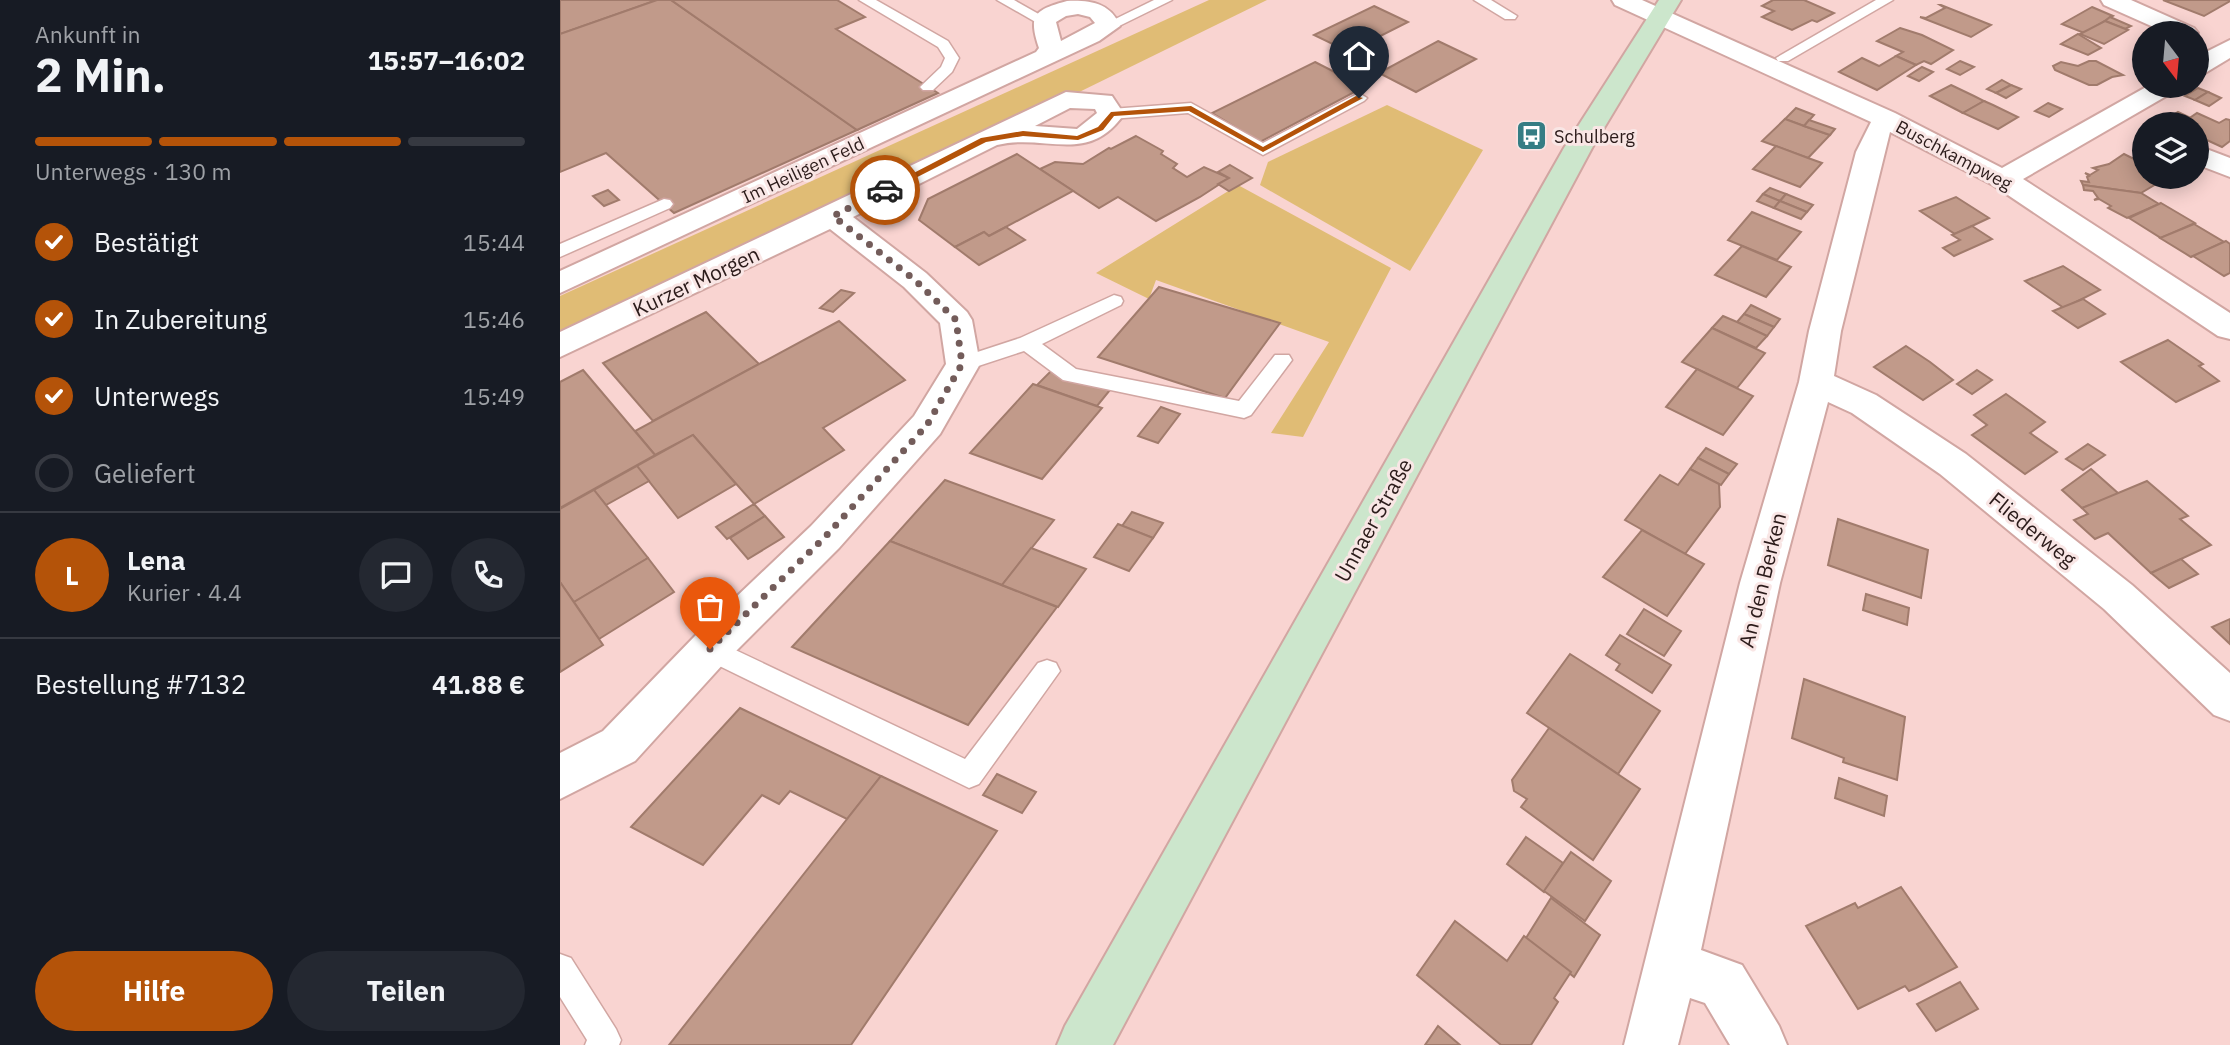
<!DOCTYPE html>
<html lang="de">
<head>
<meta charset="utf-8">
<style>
	body { margin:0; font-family:"IBM Plex Sans",sans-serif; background:#242831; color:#f1f3f6; height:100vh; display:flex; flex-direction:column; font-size:26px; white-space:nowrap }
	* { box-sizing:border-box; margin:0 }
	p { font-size:23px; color:#9ea1a6 }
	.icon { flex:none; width:38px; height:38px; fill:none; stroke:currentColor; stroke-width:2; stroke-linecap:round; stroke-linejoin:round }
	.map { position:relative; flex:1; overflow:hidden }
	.details { display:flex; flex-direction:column; background:#171b24; width:560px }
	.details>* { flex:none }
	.needle { width:46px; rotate:164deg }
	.controls { position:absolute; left:1572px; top:21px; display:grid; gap:14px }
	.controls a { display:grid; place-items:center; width:77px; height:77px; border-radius:50%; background:#171b24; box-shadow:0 4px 18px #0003; font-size:35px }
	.pin { position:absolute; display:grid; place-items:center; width:60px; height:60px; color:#fff; margin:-72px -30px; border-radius:50% 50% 50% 0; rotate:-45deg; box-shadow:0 0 7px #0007 }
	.pin .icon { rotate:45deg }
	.courier { position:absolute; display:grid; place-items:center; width:70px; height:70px; margin:-35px; border:5px solid #b45309; border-radius:50%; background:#fff; color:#222; box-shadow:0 2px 9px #0007 }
	.overview em { font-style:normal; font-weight:800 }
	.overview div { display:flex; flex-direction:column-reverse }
	.overview { display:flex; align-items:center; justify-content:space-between; height:119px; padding:0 35px }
	h1 { font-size:46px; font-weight:800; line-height:52px }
	.bar { display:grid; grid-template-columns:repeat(4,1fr); gap:10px 7px; align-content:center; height:84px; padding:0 35px }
	.bar i { height:9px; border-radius:5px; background:#363941 }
	.bar .active { background:#b45309 }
	.bar p { grid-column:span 4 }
	.line { display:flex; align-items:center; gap:18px; padding:0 35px; border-top:2px solid #363941 }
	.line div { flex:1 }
	.round { display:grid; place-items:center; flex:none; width:74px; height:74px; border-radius:37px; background:#242831 }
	ol { padding:0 35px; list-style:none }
	li { display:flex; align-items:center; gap:21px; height:77px }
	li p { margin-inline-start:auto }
	li .icon { padding:7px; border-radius:50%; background:#b45309; color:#fff; stroke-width:4 }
	li:last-child { color:#9ea1a6 }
	li i { width:38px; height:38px; border:4px solid #363941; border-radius:50% }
	.button { display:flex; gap:14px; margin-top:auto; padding:14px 35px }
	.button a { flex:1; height:80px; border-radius:42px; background:#b45309; color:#fff; font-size:28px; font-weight:800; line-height:80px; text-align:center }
	.button a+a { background:#242831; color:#f1f3f6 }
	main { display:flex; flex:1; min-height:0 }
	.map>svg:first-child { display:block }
</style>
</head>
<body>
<main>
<section class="details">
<div class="overview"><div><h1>2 Min.</h1><p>Ankunft in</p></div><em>15:57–16:02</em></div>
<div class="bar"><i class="active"></i><i class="active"></i><i class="active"></i><i></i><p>Unterwegs · 130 m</p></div>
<ol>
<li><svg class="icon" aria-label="check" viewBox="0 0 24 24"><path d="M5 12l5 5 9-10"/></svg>Bestätigt<p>15:44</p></li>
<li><svg class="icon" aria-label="check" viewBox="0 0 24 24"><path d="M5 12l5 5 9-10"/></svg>In Zubereitung<p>15:46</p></li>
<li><svg class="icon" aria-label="check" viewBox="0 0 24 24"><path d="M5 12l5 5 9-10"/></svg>Unterwegs<p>15:49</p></li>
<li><i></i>Geliefert</li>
</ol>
<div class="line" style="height:126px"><b class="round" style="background:#b45309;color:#fff">L</b><div><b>Lena</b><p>Kurier · 4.4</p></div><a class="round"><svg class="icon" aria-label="chat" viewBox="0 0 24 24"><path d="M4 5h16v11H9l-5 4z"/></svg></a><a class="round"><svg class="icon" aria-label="phone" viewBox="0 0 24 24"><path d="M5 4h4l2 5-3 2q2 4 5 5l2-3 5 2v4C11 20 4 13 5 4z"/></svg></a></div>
<div class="line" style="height:91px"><div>Bestellung #7132</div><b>41.88 €</b></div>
<div class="button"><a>Hilfe</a><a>Teilen</a></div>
</section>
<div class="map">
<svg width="1670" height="1045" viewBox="0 0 1670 1045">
	<rect width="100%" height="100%" fill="#f9d4d1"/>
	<g fill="#e0bc75">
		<path d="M649,0H707L444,129L0,340V296Z"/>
		<path d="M827,105L923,150L850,271L700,185L708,162Z"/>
		<path d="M678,185L831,268L743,437L711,433L769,342L596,280L589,299L536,273Z"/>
	</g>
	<g fill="#c19a8a" stroke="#a17b6c" stroke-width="2">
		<path d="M0,0H97L0,34Z"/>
		<path d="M97,0H111L297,130L114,213L46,153L0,172V34Z"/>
		<path d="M111,0H277L305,17L276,29L378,93L297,130Z"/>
		<path d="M1213,0H1244L1274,13L1257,22L1252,20L1232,30L1202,17L1214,11L1202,6Z"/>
		<path d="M1603,0H1670V1L1644,16Z"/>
		<path d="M1380,5H1381L1431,25L1411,37L1360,17L1366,18L1385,8Z"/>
		<path d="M814,6L848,22L789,52L754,35Z"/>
		<path d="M1532,7L1553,16L1524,33L1502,24Z"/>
		<path d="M1550,17L1571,26L1565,29L1545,21Z"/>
		<path d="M1545,21L1568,30L1544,44L1520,34Z"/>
		<path d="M1340,28L1362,35L1393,50L1371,64L1364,61L1356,65L1336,56L1343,52L1317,41Z"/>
		<path d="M1518,34L1541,48L1528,55L1501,44Z"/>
		<path d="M878,41L916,59L856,92L819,73Z"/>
		<path d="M1336,56L1356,65L1317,90L1279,72L1302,58L1319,66Z"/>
		<path d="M1400,61L1414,67L1400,75L1387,69Z"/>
		<path d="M1529,61H1536L1563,75L1552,77L1537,85H1529L1495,70L1493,66L1501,62L1518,66Z"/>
		<path d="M755,62L804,87L700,142L652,113Z"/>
		<path d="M1362,67L1373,72L1359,81L1348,76Z"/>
		<path d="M1442,80L1451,85L1436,93L1427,89Z"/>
		<path d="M1391,85L1414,96L1424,101L1403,113L1370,96Z"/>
		<path d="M1451,85L1461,89L1446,98L1436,93Z"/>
		<path d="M1638,88L1648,92L1635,100L1625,96Z"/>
		<path d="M1648,92L1661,98L1649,106L1635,100Z"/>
		<path d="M1424,101L1433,105L1458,117L1438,129L1403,113Z"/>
		<path d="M1488,103L1502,109L1489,117L1475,111Z"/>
		<path d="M1236,108L1254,115L1244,126L1225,119Z"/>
		<path d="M1618,112L1631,118L1621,124L1605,120Z"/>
		<path d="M1637,113L1659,123L1666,119L1670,120V141L1662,147L1636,135V124H1621Z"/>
		<path d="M1225,119L1244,126L1270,135L1248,158L1202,141Z"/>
		<path d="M1249,120L1275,129L1270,135L1244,126Z"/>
		<path d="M576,136L603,151L601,154L617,164L613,168L627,177L644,167L669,178L640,197L596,221L558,197L539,208L480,169L495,162L523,164L549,148L551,149Z"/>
		<path d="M1216,146L1248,158L1262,163L1240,187L1193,169Z"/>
		<path d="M457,154L513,191L429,236L424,232L395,247L359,220L368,199Z"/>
		<path d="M1564,154L1574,159L1579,155L1584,158V177H1617L1614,179L1608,177L1581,193L1523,185L1521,181L1529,182L1527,177L1529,176L1525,173L1530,175L1538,170L1533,168L1549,164Z"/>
		<path d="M670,165L692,178L669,191L658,184L669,178L658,172Z"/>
		<path d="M1523,185L1581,193L1599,204L1567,218L1548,208L1551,206L1539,199L1534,200L1538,198L1533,191L1524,190Z"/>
		<path d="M1210,188L1226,194L1220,201L1203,194Z"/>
		<path d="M48,190L59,200L44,206L33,196Z"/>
		<path d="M1203,194L1220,201L1214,208L1197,201Z"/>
		<path d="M1226,194L1253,205L1247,212L1220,201Z"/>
		<path d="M1396,197L1429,218L1395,234L1360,211Z"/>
		<path d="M1220,201L1247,212L1241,219L1214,208Z"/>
		<path d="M1601,203L1635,223L1601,238L1569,218Z"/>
		<path d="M1192,212L1241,232L1217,260L1168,240Z"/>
		<path d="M1634,224L1664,242L1631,257L1600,238Z"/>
		<path d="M1412,226L1432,239L1394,256L1383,248L1400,240L1392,235Z"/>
		<path d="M446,227L465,240L419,265L395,247L424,232L429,236Z"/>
		<path d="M1666,241L1670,244V273L1664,276L1633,256Z"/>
		<path d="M1182,246L1231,267L1206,297L1155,275Z"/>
		<path d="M1503,266L1540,290L1504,308L1465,281Z"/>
		<path d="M599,287L720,323L665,398L538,357Z"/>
		<path d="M281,290L294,293L273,312L260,308Z"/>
		<path d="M1523,299L1545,314L1518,328L1493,311Z"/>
		<path d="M1191,305L1220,319L1214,327L1184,314Z"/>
		<path d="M146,312L199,364L93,421L43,363Z"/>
		<path d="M1184,314L1214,327L1207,336L1177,322Z"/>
		<path d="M1163,316L1177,322L1207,336L1196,348L1152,328Z"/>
		<path d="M279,321L345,380L263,428L284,450L194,504L133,435L95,455L75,431Z"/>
		<path d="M1152,328L1205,353L1177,388L1122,362Z"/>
		<path d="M1608,340L1643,364L1639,366L1659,381L1616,402L1561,362Z"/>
		<path d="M1346,346L1370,362L1393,380L1363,400L1314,367Z"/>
		<path d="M1137,369L1193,396L1163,435L1106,407Z"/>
		<path d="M23,370L95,455L0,508V382Z"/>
		<path d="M1417,370L1432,380L1412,394L1397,384Z"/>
		<path d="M491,371L510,375L550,390L537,406L477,385Z"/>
		<path d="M473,384L542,408L482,479L410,453Z"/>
		<path d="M1446,394L1485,422L1470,433L1497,452L1465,474L1412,435L1427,425L1414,415Z"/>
		<path d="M601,407L620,414L598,443L578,436Z"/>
		<path d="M133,435L176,484L118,518L77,466Z"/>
		<path d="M1528,444L1545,455L1523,470L1506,459Z"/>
		<path d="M1146,448L1177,464L1169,474L1138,458Z"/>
		<path d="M1138,458L1169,474L1161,485L1130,469Z"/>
		<path d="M77,466L89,481L46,505L34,490Z"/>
		<path d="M1130,469L1159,484L1160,507L1125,554L1065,520L1100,475L1118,485Z"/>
		<path d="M1531,469L1559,494L1522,508L1502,490Z"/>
		<path d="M385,480L494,520L442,585L330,541Z"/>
		<path d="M1587,481L1628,516L1620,519L1651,545L1591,573L1548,533L1535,539L1514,520L1528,514L1522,508Z"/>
		<path d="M34,490L88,558L14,602L0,582V509Z"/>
		<path d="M194,504L205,516L167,539L156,527Z"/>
		<path d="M572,512L603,523L593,538L562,526Z"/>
		<path d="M205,516L224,537L188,559L170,538Z"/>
		<path d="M1278,519L1368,550L1361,598L1268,565Z"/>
		<path d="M558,524L593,538L569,571L534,557Z"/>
		<path d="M1082,530L1144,564L1107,616L1043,577Z"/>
		<path d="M330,541L497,607L408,725L232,647Z"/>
		<path d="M471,548L526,569L498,607L442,585Z"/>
		<path d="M88,558L114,592L39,639L14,602Z"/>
		<path d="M1621,559L1638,574L1609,588L1591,573Z"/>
		<path d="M0,582L43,645L0,672Z"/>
		<path d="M1306,594L1349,608L1347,625L1303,610Z"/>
		<path d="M1084,609L1121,631L1104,656L1067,634Z"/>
		<path d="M1670,619V644L1652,627Z"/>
		<path d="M1060,635L1111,665L1092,693L1056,670L1060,664L1046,655Z"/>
		<path d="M1010,654L1100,711L1058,774L967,713Z"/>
		<path d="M1244,679L1345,717L1337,780L1283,762L1284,758L1232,738Z"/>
		<path d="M180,708L321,776L287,819L230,791L219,804L202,795L143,865L71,827Z"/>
		<path d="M989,728L1080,789L1033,860L961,807L967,799L954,791L952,780Z"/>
		<path d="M437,774L476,792L462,813L423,795Z"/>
		<path d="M321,776L437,831L291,1045H109Z"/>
		<path d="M1279,778L1327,796L1324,816L1275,798Z"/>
		<path d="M966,837L1003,863L984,892L947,864Z"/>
		<path d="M1011,852L1051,881L1025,921L984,891Z"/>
		<path d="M1341,887L1397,967L1356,988L1349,991L1345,986L1298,1009L1246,926L1295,903L1298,908Z"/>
		<path d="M991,898L1040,935L1014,977L966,938Z"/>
		<path d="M895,921L947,961L964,936L1011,972L994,998L998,1002L971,1045H941L857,975Z"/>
		<path d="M1400,982L1418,1009L1376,1031L1357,1004Z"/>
		<path d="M878,1026L900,1045H865Z"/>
	</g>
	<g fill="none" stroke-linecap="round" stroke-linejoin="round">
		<defs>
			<g id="service">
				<path d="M299,0H316L388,41L399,58L392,72L373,90H363L360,87L381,67L385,58L378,47Z"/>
				<path d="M437,0H454L491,21L489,24H479Z"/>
				<path d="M594,0H612L553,29L548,30L541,26Z"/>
				<path d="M914,0H931L957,16L955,19H945Z"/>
				<path d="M1316,0H1333L1228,61H1218L1216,58Z"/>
				<path d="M799,93L807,98L804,101L703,155L628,113L551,119L543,114L551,109L631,103L703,143Z"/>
				<path d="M104,199L110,200L113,204L110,208L0,257V244Z"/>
				<path d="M554,295L561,297L563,301L561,305L482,344L516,369L679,401L715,355H729L732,360L691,415L684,418L503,380L464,351L403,371L396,369L393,364L396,359L460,338Z"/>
				<path d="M150,638L405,759L478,663L487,660L496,663L500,671L419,784L409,788L141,657L138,649L141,641Z"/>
				<path d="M0,954L11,958L56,1029L61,1040L59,1045H25L27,1040L0,997Z"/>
			</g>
			<g id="minor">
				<path d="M1052,0H1082L1335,113L1442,168L1588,86H1619L1615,91L1463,179L1670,313V339L1658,336L1433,185L1330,132L1281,331L1274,376L1316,395L1406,454L1572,585L1670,673V721L1654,715L1544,609L1380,474L1292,413L1268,402L1220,583L1141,950L1182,965L1219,1026L1227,1045H1170L1145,1003L1130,998L1118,1045H1064L1180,583L1239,382L1249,331L1296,152L1311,122L1055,5Z"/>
				<path d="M1541,0H1571L1634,28L1638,33L1636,35V33H1607L1544,5Z"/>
				<path d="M507,1C530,0 551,3 560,26L539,41L0,293V271L476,52L479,48C468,15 474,10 507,1ZM518,14L530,17L535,23L501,41L496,22L506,16Z"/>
				<path d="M1670,40V58L1645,73L1636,75V57Z"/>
				<path d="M506,92L552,96L564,114C528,166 486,133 437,145L293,217L366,273L407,312L412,320L420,364L380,434L279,548L165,662L75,761L0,799V753L43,731L135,636L251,526L354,416L386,364L380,323L344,287L270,229L0,357V332ZM510,108L535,109L537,113L517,129L475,126Z"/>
				<path d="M1636,145L1670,158V177L1636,164Z"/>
			</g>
			<path id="secondary" d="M1099,0H1121L1032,148L553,1045H497L505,1026L1004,148Z"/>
		</defs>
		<use href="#service" stroke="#d1a6a2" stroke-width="3"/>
		<use href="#minor" stroke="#d1a6a2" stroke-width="4"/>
		<use href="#secondary" stroke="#d1a6a2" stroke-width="4"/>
		<use href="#service" fill="#fff" fill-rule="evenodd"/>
		<use href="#minor" fill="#fff" fill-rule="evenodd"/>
		<use href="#secondary" fill="#cce6cc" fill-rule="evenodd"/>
	</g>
	<path fill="#b45309" d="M796,96L803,98L703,152L629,111L554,116L543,130L518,140L463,136L426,142L328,192L321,190L421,138L463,131L517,136L538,127L551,112L631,106L703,147Z"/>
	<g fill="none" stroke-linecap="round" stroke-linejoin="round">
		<path stroke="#735c5a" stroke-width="7" stroke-dasharray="0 12.6" d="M150,649L265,537L367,425L402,364L396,320L355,280L273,216L325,190"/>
	</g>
	<defs>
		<symbol id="bus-square" viewBox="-11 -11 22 22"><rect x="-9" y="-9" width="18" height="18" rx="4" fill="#357d84" stroke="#f9e6e5"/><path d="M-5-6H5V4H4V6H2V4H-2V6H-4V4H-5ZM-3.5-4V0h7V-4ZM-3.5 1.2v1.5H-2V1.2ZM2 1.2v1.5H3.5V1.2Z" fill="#fff"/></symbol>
	</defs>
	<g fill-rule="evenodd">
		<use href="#bus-square" x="954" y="118" width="35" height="35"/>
	</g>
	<g text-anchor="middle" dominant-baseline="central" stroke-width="6" stroke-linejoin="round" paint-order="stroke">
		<g font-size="18" fill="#2b1b1a" stroke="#f9e6e5" text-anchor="start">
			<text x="994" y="136">Schulberg</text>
		</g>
		<g font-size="18" fill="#2b1b1a" stroke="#f9e6e5">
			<text transform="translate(1394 155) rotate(28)">Buschkampweg</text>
			<text transform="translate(243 170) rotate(-25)">Im Heiligen Feld</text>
		</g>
		<g font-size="21" fill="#2b1b1a" stroke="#f9e6e5">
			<text transform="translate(136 281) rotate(-25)">Kurzer Morgen</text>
			<text transform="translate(813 520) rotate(-61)">Unnaer Straße</text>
			<text transform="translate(1473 529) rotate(39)">Fliederweg</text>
			<text transform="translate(1202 580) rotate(-76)">An den Berken</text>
		</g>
	</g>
</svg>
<div class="controls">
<a><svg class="needle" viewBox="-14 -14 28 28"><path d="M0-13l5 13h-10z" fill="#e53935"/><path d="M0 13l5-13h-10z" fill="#9ea1a6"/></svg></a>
<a><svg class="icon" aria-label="layers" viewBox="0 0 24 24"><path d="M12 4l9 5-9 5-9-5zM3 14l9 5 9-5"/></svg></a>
</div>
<div class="pin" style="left:150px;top:649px;background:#ea580c"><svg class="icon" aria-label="bag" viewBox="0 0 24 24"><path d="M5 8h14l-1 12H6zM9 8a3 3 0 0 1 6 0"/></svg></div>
<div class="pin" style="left:799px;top:98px;background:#1f2937"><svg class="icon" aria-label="home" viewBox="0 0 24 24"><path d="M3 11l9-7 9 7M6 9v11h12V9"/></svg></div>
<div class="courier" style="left:325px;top:190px"><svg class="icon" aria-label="car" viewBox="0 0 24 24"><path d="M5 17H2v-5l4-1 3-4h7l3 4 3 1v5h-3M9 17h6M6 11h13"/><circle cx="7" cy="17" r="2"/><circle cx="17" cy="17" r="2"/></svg></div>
</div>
</main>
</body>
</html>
